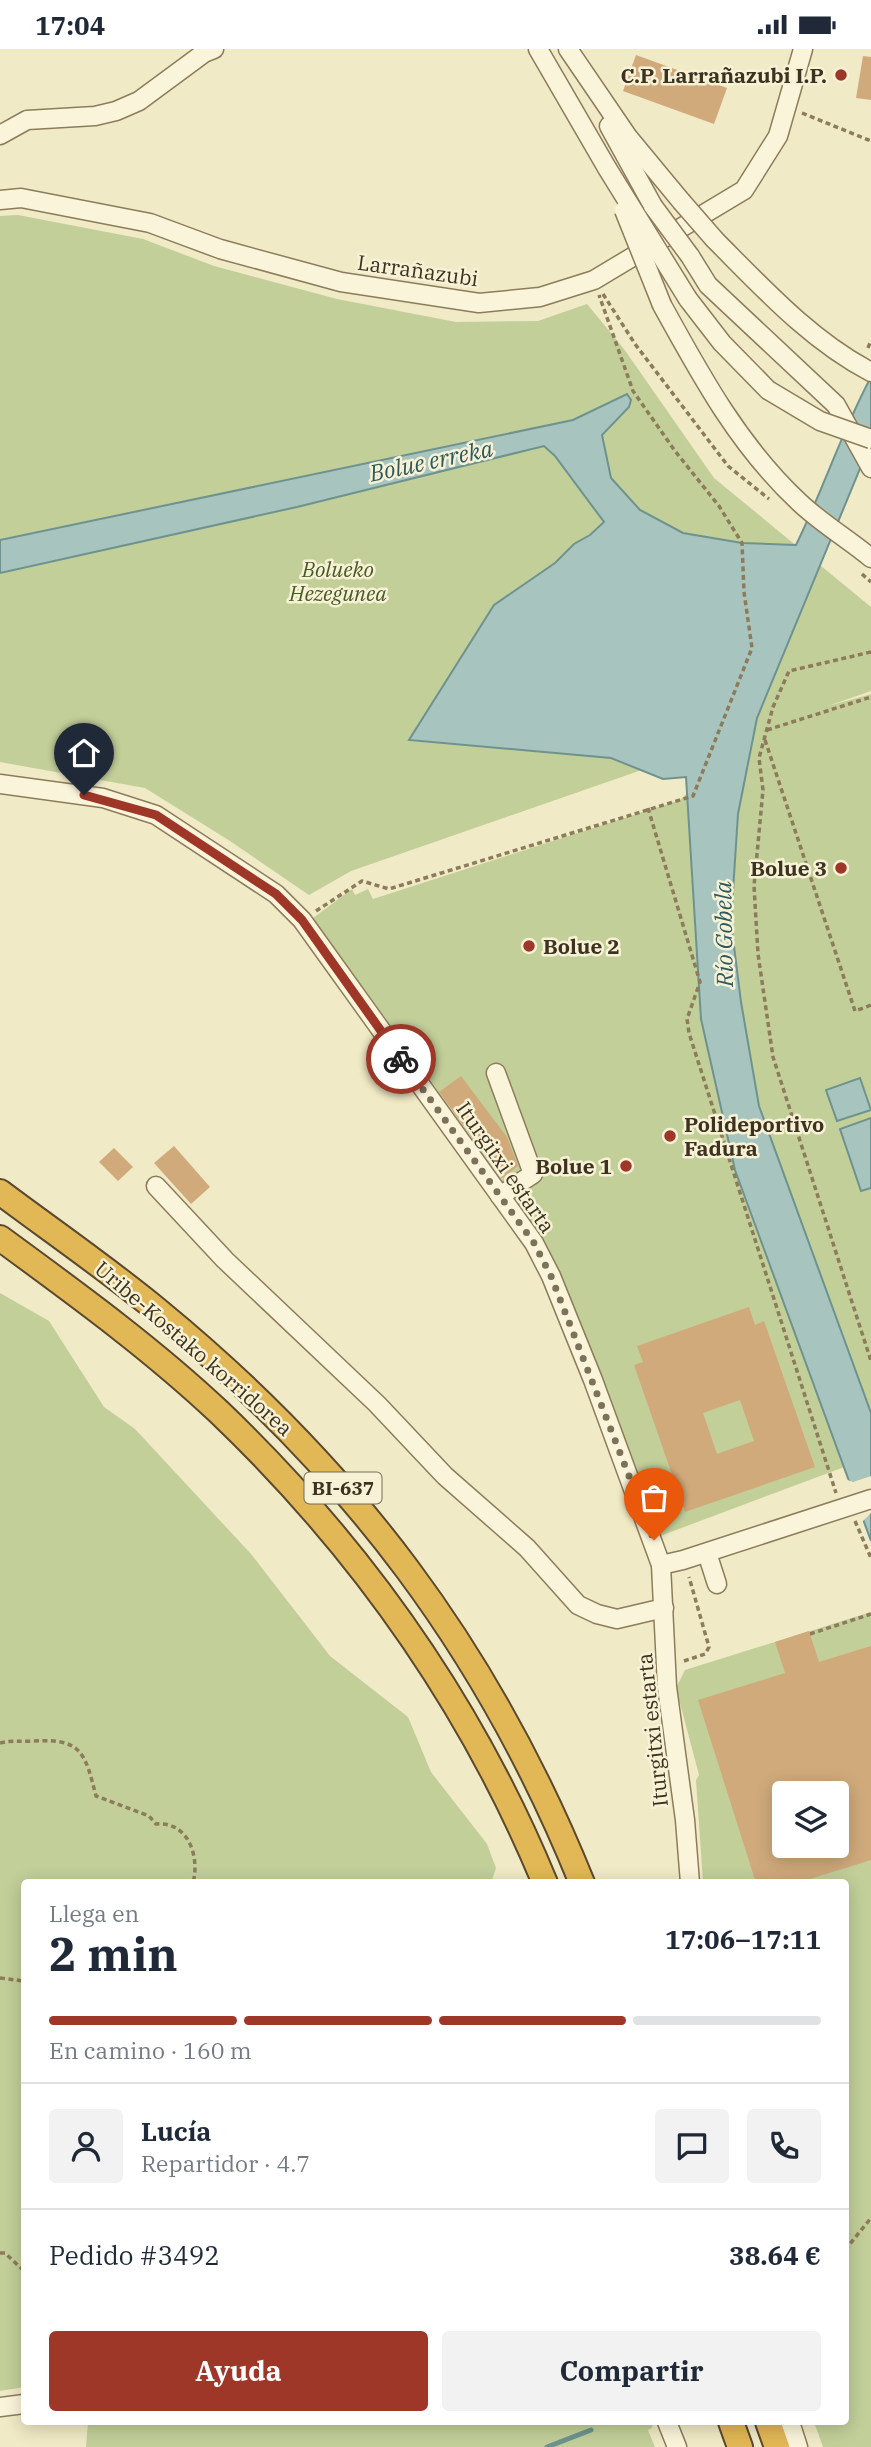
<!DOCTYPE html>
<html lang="es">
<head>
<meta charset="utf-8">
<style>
	body { margin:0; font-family:"IBM Plex Serif",serif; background:#f2f2f3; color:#1f2937; height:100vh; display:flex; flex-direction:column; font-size:26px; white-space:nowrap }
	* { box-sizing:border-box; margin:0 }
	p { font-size:23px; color:#747a83 }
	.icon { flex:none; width:38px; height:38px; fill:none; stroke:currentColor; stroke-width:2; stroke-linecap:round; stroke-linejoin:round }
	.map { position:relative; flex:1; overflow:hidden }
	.panel { position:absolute; left:21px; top:1830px; width:828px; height:546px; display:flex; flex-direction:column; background:#fff; border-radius:7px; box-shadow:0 4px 18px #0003 }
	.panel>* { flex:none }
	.controls { position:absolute; left:772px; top:1732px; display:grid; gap:14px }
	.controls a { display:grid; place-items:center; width:77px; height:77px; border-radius:7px; background:#fff; box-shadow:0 4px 18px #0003; font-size:35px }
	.pin { position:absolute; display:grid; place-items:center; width:60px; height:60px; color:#fff; margin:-72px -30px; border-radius:50% 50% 50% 0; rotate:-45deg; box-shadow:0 0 7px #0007 }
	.pin .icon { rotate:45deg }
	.courier { position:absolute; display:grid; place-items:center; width:70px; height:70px; margin:-35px; border:5px solid #9f3728; border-radius:50%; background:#fff; color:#222; box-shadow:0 2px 9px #0007 }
	.head em { font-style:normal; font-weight:700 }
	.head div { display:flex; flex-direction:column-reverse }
	.head { display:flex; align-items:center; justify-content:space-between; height:119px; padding:0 28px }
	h1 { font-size:46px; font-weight:700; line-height:52px }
	.bar { display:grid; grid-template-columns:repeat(4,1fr); gap:10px 7px; align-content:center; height:84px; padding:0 28px }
	.bar i { height:9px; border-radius:5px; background:#e0e1e3 }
	.bar .on { background:#9f3728 }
	.bar p { grid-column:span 4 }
	.line { display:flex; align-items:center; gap:18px; padding:0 28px; border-top:2px solid #e0e1e3 }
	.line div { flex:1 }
	.round { display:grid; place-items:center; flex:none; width:74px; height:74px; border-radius:7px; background:#f2f2f3 }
	.button { display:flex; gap:14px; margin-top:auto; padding:14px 28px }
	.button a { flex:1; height:80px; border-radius:7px; background:#9f3728; color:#fff; font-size:28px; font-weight:700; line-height:80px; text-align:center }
	.button a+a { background:#f2f2f3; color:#1f2937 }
	.status { display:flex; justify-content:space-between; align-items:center; height:49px; padding:0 35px; background:#fff; direction:ltr }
	.status svg { height:19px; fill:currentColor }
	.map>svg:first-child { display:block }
</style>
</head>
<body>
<div class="status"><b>17:04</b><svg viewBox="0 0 49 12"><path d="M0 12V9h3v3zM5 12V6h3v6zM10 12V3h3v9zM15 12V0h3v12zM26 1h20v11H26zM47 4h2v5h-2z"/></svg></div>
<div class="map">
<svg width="871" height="2398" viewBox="0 0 871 2398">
	<rect width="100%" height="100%" fill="#f0eac6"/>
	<g fill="#c2cf99" fill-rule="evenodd">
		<path d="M18,166L143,190L214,217L337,250L456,273L538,272L587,255L624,300L714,429L871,558V642L828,657L871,645V1408L660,1487L555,1222L501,1129L313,869L352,840L355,846L368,840L373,850L680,751L751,683L351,822L309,846L230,792L145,739L0,713V167Z"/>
		<path d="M0,1244L49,1272L104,1358L135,1380L251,1505L330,1607L408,1668L431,1723L487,1795L496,1819L491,1834H24V2338L0,2342Z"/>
		<path d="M871,1563V2398H823L814,2373H845V1834H703L696,1731L699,1726L676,1639L685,1621ZM784,1745H836V1797H784Z"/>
		<path d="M88,2373H653L652,2379L648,2381L655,2398H86Z"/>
	</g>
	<g fill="#a8c4bf" stroke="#6e938f" stroke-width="2">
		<path d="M871,328V393L757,669L738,765L731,873L741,953L759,1057L871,1364V1492L735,1121L701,970L686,728L663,730L611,709L409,691L494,556L555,514L574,495L590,486L604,473L555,407L544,397L297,458L0,524V491L573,371L627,345L631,351L629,358L602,386L611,429L640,461L683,484L742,494L796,496C823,441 842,382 871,328Z"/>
		<path d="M860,1029L871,1061L837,1072L826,1041Z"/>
		<path d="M871,1069V1139L861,1142L840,1080Z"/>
	</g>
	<path fill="#f0eac6" d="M871,1427V1464L861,1474L845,1430L853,1433Z"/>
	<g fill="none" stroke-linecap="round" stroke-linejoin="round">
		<path stroke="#6e938f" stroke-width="5" d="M547,2398L591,2381"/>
	</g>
	<g fill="#d0aa7b" fill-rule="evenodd">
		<path d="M636,6L727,39L714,75L623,42Z"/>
		<path d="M863,7L871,8V51L856,49Z"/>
		<path d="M461,1027L507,1088L518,1117L502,1129L439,1043Z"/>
		<path d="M174,1097L210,1138L191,1155L154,1114Z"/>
		<path d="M114,1099L133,1118L118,1132L99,1113Z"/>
		<path d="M749,1258L755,1276L764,1272L815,1418L685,1463L634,1316L643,1313L637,1297ZM740,1351L754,1392L717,1405L703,1364Z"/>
		<path d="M809,1582L819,1613L871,1597V1811L797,1834H756L698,1651L785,1624L775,1593ZM784,1745H836V1797H784Z"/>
	</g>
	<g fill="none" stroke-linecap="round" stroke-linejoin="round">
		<defs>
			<g id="minor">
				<path d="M538,0L607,119"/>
				<path d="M568,0L628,88L681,152"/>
				<path d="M609,77L653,157"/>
				<path d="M0,86L27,71L95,67L116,62L139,52L204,4L214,0"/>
				<path d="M0,151L21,149L150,174L220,200L341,233L479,254L540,248L594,231L744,141L778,87L803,0"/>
				<path d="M715,191C763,239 810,291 871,323"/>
				<path d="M690,207L708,236L836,356L871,419"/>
				<path d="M688,250L722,294L768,341"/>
				<path d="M662,256C701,327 739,397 799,453C821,474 848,490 871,509"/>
				<path d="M0,735L103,749L156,766L276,845L302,871L534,1194L551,1227L593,1331L661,1516L667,1638L685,1771L690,1834"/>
				<path d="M496,1024L533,1125L500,1147"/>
				<path d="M156,1137L225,1211L377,1355L445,1427L527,1499L578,1556L597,1565L617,1570L664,1559"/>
				<path d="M707,1504L717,1535"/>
				<path d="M661,1516L683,1511L871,1450"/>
				<path d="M0,2358L24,2355"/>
				<path d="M667,2373L677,2398"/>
				<path d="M790,2373L798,2398"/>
			</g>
			<g id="highway">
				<path d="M0,1143C52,1182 106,1219 157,1261C351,1420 488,1601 582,1834"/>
				<path d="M0,1189C75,1244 151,1299 219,1363C359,1497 471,1655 545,1834"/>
				<path d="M731,2373L740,2398"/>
				<path d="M768,2373L777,2398"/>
			</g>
		</defs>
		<use href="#minor" stroke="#8d7c5b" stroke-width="21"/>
		<use href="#highway" stroke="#5b492f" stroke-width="28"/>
		<g stroke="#8d7c5b" stroke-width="3.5" stroke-dasharray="5 3.5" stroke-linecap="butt">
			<path d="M802,64L871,92"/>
			<path d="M603,245L635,295L728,417L769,450"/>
			<path d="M868,299L871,291"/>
			<path d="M862,525L871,533"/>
			<path d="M871,603L789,622L773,658L759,709L763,741L754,837L758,905L773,1008L871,1312"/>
			<path d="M767,681L871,648"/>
			<path d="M765,691L855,962L871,956"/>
			<path d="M648,759L700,933L687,970L689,984L836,1444"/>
			<path d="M316,862L362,832L389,840L693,747L752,599L744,543L742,494L719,457L675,402L633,342L599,246"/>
			<path d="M855,1472L871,1509"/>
			<path d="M810,1585L871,1565"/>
			<path d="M684,1612L705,1605L709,1598L689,1528"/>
			<path d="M0,1694C11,1691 21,1693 33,1692C82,1689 85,1704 96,1747L149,1767L156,1775C188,1772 200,1807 193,1834"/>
			<path d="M0,1929L24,1932"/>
			<path d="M845,2201L871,2169"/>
			<path d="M0,2204H5L24,2222"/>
		</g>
		<use href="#minor" stroke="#faf5da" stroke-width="18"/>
		<use href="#highway" stroke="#e2b755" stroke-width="24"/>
		<defs>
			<g id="minor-bridge">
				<path d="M607,119L688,250"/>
				<path d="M681,152L715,191"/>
				<path d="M653,157L690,207"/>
				<path d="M624,161L662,256"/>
				<path d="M768,341L820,372L871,390"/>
			</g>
		</defs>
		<use href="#minor-bridge" stroke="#8d7c5b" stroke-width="21" stroke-linecap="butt"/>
		<use href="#minor-bridge" stroke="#faf5da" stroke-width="18"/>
	</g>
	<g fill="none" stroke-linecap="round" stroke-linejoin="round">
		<path stroke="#7c7259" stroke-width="7" stroke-dasharray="0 12.6" d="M401,1010L534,1194L551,1227L654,1491"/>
		<path stroke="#9f3728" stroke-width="9" d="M84,746L156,766L276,845L302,871L401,1010"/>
	</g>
	<g fill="#9f3728" stroke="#f7f2d6" stroke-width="2.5">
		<circle cx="841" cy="26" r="7"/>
		<circle cx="841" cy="819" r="7"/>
		<circle cx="529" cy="897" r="7"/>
		<circle cx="670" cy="1087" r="7"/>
		<circle cx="626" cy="1117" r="7"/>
	</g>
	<g text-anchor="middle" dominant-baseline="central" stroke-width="5" stroke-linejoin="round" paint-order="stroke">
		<rect fill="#f7f2d6" stroke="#756b56" stroke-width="2" x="304.5" y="1423.5" width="77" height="31" rx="5"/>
		<g font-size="19" font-weight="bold" fill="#3d311f">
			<text x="343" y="1439">BI-637</text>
		</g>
		<g font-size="21" font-weight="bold" fill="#3d311f" stroke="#f7f2d6" text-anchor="end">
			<text x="827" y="26">C.P. Larrañazubi I.P.</text>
			<text x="827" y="819">Bolue 3</text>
			<text x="543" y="897" text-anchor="start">Bolue 2</text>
			<text x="684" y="1075" text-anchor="start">Polideportivo<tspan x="684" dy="24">Fadura</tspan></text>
			<text x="612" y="1117">Bolue 1</text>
		</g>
		<g font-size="21" fill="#3d311f" stroke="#f7f2d6">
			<text transform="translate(418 221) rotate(8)">Larrañazubi</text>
			<text transform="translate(506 1118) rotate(55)">Iturgitxi estarta</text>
			<text transform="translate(194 1299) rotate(41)">Uribe-Kostako korridorea</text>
			<text transform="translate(652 1681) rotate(-96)">Iturgitxi estarta</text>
		</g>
		<g font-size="21" font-style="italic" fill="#455a25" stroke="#f7f2d6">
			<text x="338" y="520">Bolueko<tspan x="338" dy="24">Hezegunea</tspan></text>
		</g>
		<g font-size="23" font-style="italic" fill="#2e595d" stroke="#f7f2d6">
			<text transform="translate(431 411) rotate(-12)">Bolue erreka</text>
			<text transform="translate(723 885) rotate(-91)">Río Gobela</text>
		</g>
	</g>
</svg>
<div class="controls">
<a><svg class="icon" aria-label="layers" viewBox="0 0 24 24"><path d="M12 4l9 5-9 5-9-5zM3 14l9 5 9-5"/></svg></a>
</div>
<div class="pin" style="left:654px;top:1491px;background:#ea580c"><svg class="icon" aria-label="bag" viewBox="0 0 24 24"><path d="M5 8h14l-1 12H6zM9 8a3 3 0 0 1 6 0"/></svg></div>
<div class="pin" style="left:84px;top:746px;background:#1f2937"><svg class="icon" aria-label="home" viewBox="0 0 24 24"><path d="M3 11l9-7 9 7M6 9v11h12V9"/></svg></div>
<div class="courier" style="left:401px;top:1010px"><svg class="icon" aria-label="bike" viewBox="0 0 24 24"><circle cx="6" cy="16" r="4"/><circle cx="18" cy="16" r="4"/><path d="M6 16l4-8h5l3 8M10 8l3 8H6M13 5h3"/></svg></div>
<section class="panel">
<div class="head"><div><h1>2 min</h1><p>Llega en</p></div><em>17:06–17:11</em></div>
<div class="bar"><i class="on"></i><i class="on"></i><i class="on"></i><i></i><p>En camino · 160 m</p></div>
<div class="line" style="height:126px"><a class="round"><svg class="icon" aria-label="person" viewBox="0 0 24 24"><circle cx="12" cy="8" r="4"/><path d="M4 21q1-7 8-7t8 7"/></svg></a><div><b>Lucía</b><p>Repartidor · 4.7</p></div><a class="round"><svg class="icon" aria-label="chat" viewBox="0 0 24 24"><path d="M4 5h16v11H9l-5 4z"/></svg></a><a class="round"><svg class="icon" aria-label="phone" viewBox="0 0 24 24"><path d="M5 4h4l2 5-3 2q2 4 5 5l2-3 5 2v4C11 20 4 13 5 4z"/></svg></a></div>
<div class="line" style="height:91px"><div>Pedido #3492</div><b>38.64 €</b></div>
<div class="button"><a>Ayuda</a><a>Compartir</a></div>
</section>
</div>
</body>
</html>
